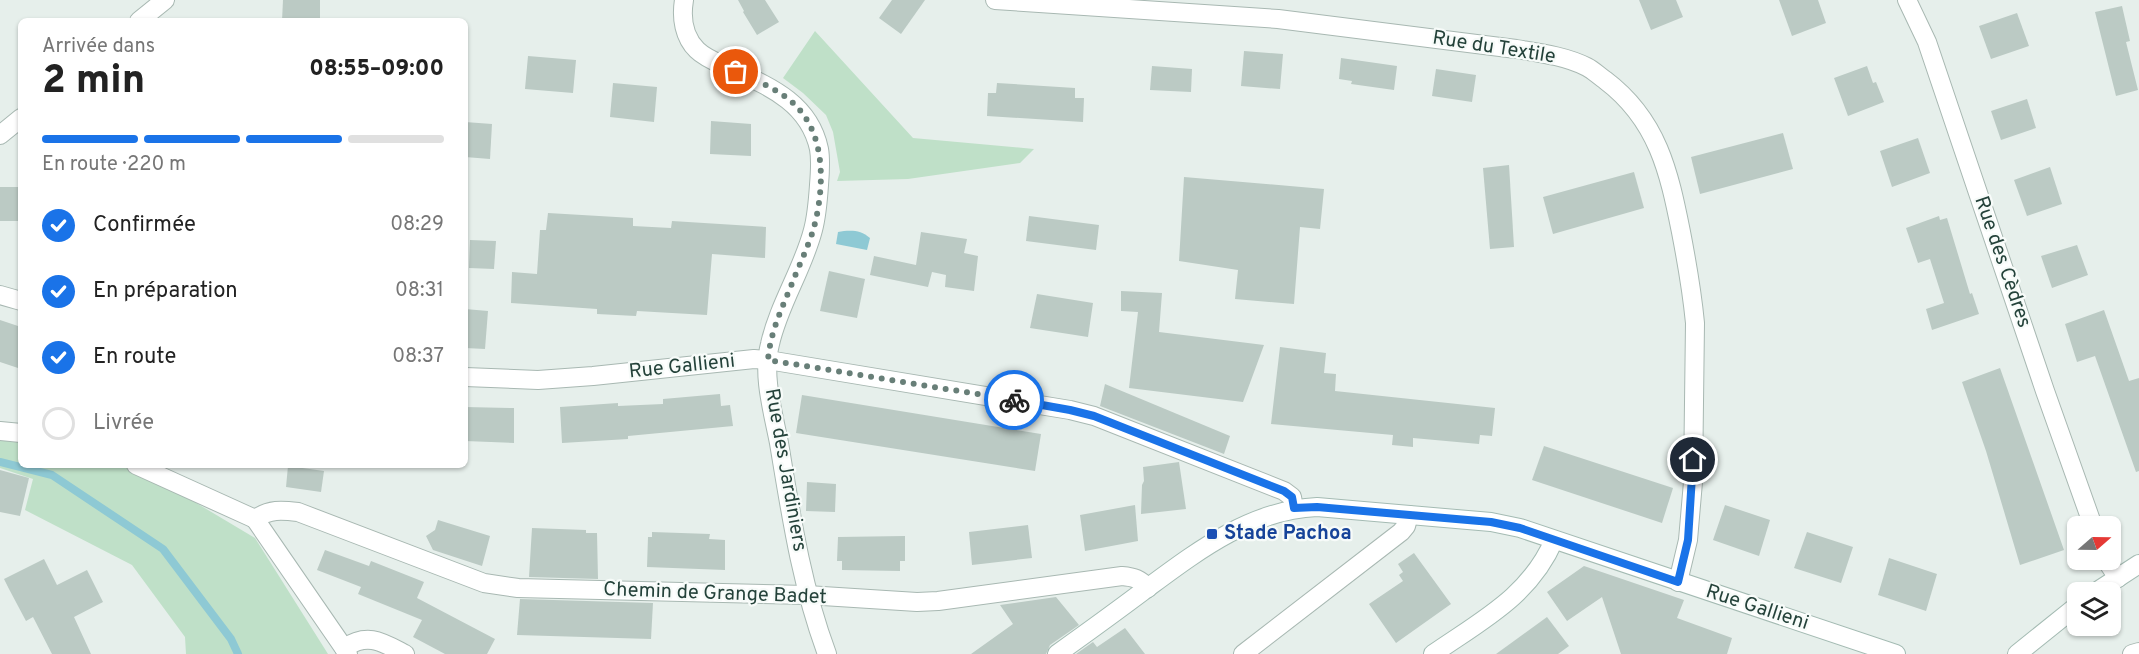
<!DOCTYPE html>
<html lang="fr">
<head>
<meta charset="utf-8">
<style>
	body { margin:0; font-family:Overpass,sans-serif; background:#f6f6f6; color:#222; height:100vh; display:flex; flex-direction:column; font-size:22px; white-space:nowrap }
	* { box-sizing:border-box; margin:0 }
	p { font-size:20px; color:#767676 }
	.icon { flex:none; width:33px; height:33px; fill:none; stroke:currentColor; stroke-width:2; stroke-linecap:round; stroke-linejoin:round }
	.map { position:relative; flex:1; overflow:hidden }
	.panel { position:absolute; left:18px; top:18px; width:450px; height:450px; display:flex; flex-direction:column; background:#fff; border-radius:9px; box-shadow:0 2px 4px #0004 }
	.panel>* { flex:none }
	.needle { width:39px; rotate:70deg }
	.tools { position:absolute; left:2067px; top:516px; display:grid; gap:12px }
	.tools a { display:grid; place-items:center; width:54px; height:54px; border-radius:9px; background:#fff; box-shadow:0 2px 4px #0004; font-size:30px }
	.pin { position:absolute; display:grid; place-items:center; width:51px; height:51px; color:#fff; margin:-26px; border:3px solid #fff; border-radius:50%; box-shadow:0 2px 6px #0007 }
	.courier { position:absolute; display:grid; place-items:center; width:60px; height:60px; margin:-30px; border:4px solid #1a73e8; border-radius:50%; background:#fff; color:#222; box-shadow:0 2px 8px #0007 }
	.summary em { font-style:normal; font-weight:800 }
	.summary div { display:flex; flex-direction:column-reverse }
	.summary { display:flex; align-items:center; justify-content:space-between; height:102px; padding:0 24px }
	h1 { font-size:39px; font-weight:800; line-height:45px }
	.bar { display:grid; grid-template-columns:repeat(4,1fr); gap:9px 6px; align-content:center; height:72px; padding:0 24px }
	.bar i { height:8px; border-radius:4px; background:#e0e0e0 }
	.bar .current { background:#1a73e8 }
	.bar p { grid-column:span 4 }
	ol { padding:0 24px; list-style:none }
	li { display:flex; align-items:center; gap:18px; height:66px }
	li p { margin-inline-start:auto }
	li .icon { padding:6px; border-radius:50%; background:#1a73e8; color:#fff; stroke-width:4 }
	li:last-child { color:#767676 }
	li i { width:33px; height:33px; border:3px solid #e0e0e0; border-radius:50% }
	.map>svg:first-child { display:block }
</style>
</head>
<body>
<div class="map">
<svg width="2139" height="654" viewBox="0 0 2139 654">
	<rect width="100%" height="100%" fill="#e6efeb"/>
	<g fill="#bfe0c8">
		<path d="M815,31L913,138L1034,149L1020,163L908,179L837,181L840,172L833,132L826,115L803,93L783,78Z"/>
		<path d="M0,438L21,439V465H119L156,479L255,538L328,654H186L185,637L132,565L25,510L33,479L0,468Z"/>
	</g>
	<path fill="#8ec9d4" d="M844,231C854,230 862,231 870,238L867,250L836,244L838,232Z"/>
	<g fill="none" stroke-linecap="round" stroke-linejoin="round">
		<path stroke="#8ec9d4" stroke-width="8" d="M0,462L52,475L163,549L231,639L238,654"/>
	</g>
	<g fill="#bbcac4">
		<path d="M283,0H320V21H282Z"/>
		<path d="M738,0H765L779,22L757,35L743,12L744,11Z"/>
		<path d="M892,0H925L901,34L879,18Z"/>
		<path d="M1639,0H1676L1683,17L1651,30Z"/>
		<path d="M1779,0H1818L1826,23L1792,36Z"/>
		<path d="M2122,6L2130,41L2126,42L2138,90L2116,96L2095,12Z"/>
		<path d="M2017,13L2029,46L1991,59L1979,26Z"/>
		<path d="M1244,51L1283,54L1280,89L1241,86Z"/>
		<path d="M528,56L576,60L573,93L525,89Z"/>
		<path d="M1341,58L1397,66L1394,90L1351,84L1352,81L1339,79Z"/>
		<path d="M1152,66L1192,69L1191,92L1150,90Z"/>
		<path d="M1867,66L1873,83L1876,82L1884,102L1848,116L1834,78Z"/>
		<path d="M1436,69L1476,75L1472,102L1432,96Z"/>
		<path d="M613,83L657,87L654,122L610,117Z"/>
		<path d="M997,83L1075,88V98H1084L1083,122L987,116L988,93H996Z"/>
		<path d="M2027,99L2036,128L2001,140L1991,111Z"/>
		<path d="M711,121L751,124V156L710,154Z"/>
		<path d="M465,122L492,124L490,159L465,157Z"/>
		<path d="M1783,133L1793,169L1700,194L1691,157Z"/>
		<path d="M1918,138L1930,173L1892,187L1880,151Z"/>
		<path d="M1509,165L1514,247L1490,249L1483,168Z"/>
		<path d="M2050,167L2062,204L2027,216L2014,180Z"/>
		<path d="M1634,172L1644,208L1553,234L1543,197Z"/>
		<path d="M1184,177L1324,189L1320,229L1300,227L1294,304L1235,299L1238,270L1179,261Z"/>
		<rect x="0" y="187" width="21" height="34"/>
		<path d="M548,213L633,218V226L671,228L672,221L766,227L765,258L712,254L707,315L637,311L636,316L597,314V309L511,303L512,272L537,274L540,230H546Z"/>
		<path d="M1029,216L1099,225L1096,250L1026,241Z"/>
		<path d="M1939,216L1940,220L1947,218L1970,294L1972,293L1979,314L1932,330L1926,309L1944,303L1930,259L1918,263L1906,228Z"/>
		<path d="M921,232L967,239L964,253L978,256L974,291L945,287L946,275L932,272L928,287L870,275L874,256L916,265Z"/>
		<path d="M470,240L496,241L494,269L469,268Z"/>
		<path d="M2077,245L2088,275L2052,288L2041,256Z"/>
		<path d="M829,271L865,279L857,318L820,311Z"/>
		<path d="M1121,291L1162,293L1159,332L1264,345L1243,402L1129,388L1138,312L1121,311Z"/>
		<path d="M1037,294L1093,303L1088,337L1030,328Z"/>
		<path d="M465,309L488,311L485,349L465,348Z"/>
		<path d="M2104,310L2129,381L2139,378V471L2136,472L2095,356L2077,362L2065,324Z"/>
		<path d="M0,320L21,327V369L0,362Z"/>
		<path d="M1280,347L1326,353L1324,373L1336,374L1335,391L1495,408L1492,436L1480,435L1479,444L1413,438V447L1392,445L1393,435L1271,424Z"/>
		<path d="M2000,368L2064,550L2020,565L1986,451L1962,382Z"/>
		<path d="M1105,384L1230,436L1224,454L1100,406Z"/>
		<path d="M720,394L721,406L730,405L733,426L628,436V439L562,443L560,407L618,403V406L663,404V399Z"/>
		<path d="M802,395L1041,434L1035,471L796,433Z"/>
		<path d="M465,407L514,408V443L465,441Z"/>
		<path d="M1544,446L1673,488L1662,523L1532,480Z"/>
		<path d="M1179,462L1186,509L1141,514L1142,485L1144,481L1143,467Z"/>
		<path d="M288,466L324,471L321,492L286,487Z"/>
		<path d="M0,470L29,478L20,516L0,512Z"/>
		<path d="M807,482L836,484L835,512L806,511Z"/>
		<path d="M1135,505L1138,541L1085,551L1080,515Z"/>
		<path d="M1725,505L1770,520L1759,556L1713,540Z"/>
		<path d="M438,520L490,536L482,566L433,550L426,536L435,530Z"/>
		<path d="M1028,525L1032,558L972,565L969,532Z"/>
		<path d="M532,528L586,530V533H597L598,579L529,577Z"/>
		<path d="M652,532L710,534L709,539L725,540V570L647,567L648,537H652Z"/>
		<path d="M1807,532L1853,547L1841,583L1794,568Z"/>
		<path d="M905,536V561H900V571L842,570V561H837L838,537Z"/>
		<path d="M325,550L369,566L371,561L424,582L417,598L495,639L487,654H445L413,637L422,620L358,594L361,587L317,570Z"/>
		<path d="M1414,553L1451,604L1396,643L1369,604L1403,581L1399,575L1403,572L1398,564Z"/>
		<path d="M1889,558L1937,574L1926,611L1878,595Z"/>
		<path d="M44,559L57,585L87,570L103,602L74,617L91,654H52L33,617L26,621L9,589L4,579Z"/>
		<path d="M1584,566L1684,600L1677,618L1732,638L1727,654H1621L1602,597L1567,621L1547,592Z"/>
		<path d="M1056,597L1079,625L1050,645L1046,654H971L1013,624L1000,605Z"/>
		<path d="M520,599L653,603L651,639L517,635Z"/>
		<path d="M1547,617L1569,646L1558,654H1496Z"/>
		<path d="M1125,628L1145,654H1076L1093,642L1097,647Z"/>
	</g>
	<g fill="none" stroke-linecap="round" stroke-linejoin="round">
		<defs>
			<g id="street">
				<path d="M684,0C681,18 684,37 697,50C705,58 718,63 729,68C768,86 809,102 819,149C821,160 820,173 819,185C818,200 817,215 813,230C803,269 779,304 770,344C762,375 773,412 779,443C791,515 801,584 827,654"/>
				<path d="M995,0L1278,19L1516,49C1540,53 1565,56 1587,67C1593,70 1599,76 1605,80C1658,120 1669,172 1681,232C1687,263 1692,292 1695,323L1693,482L1688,540L1678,582"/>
				<path d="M1907,0L1927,42L2045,391L2093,526"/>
				<path d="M139,21L165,0"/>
				<path d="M0,135L21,118"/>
				<path d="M0,295L21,301"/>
				<path d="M465,377L538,380L593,376L754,359L768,360L1070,410L1094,416L1284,491L1292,497L1294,508"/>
				<path d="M0,431L21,433"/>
				<path d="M136,465L255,519C270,509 281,510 298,512L484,583L518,588L807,595L917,602L938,601L1122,576C1134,577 1140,579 1148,588"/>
				<path d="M255,519L348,654"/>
				<path d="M2106,560L2118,578"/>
				<path d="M344,648C368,632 382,642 405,654"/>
				<path d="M1243,654L1401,532L1406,526L1409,515"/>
				<path d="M2132,654L2139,652"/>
			</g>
			<g id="secondary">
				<path d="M2096,592L2139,564"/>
				<path d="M1057,654C1085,634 1114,613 1142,592C1195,553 1249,510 1317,507L1491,522L1520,528L1896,654"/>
				<path d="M1433,654C1482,620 1530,596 1554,540"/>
				<path d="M2017,654L2078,605"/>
			</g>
		</defs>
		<use href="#street" stroke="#a8b8b2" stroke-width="20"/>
		<use href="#secondary" stroke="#a4bbb3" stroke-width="20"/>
		<use href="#street" stroke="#fff" stroke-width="18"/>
		<use href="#secondary" stroke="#fff" stroke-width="18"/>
	</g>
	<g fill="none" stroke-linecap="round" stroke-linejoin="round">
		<path stroke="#687f78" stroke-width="6" stroke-dasharray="0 10.8" d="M736,72C755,80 776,88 792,102C827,133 825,188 813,231C807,249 798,268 791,286C781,310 770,334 768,360L1014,400"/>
		<path stroke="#1a73e8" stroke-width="8" d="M1014,400L1070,410L1094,416L1284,491L1292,497L1294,508L1317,507L1491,522L1520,528L1678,582L1688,540L1693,460"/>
	</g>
	<rect fill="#1a4fb4" stroke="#f7fbf9" stroke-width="2" x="1206" y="528" width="12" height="12" rx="3"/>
	<g text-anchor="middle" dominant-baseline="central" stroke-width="4.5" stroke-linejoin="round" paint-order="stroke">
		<g font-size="20" fill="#24423a" stroke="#f7fbf9">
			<text transform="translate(1494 48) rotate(9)">Rue du Textile</text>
			<text transform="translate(2002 262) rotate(71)">Rue des Cèdres</text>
			<text transform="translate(682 367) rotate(-6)">Rue Gallieni</text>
			<text transform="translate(785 470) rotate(80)">Rue des Jardiniers</text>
			<text transform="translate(715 594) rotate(2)">Chemin de Grange Badet</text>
			<text transform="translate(1757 608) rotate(18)">Rue Gallieni</text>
		</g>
		<g font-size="20" font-weight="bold" fill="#164399" stroke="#f7fbf9" text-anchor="start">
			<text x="1224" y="534">Stade Pachoa</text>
		</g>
	</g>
</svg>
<div class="tools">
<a><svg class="needle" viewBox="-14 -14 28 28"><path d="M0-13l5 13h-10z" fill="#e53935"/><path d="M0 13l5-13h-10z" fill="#767676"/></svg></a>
<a><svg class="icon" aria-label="layers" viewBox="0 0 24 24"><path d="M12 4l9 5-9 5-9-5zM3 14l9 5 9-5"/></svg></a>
</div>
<div class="pin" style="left:736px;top:72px;background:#ea580c"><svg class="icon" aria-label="bag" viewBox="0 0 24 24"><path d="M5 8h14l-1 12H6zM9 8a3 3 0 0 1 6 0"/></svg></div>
<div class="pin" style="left:1693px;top:460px;background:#1f2937"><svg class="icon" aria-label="home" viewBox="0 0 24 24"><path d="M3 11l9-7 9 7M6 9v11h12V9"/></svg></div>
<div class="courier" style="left:1014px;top:400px"><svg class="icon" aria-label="bike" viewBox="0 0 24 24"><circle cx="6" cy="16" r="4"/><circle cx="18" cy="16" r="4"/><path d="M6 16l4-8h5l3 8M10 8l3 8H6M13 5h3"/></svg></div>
<section class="panel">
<div class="summary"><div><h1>2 min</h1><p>Arrivée dans</p></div><em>08:55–09:00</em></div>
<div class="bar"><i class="current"></i><i class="current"></i><i class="current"></i><i></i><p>En route · 220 m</p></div>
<ol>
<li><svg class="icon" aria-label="check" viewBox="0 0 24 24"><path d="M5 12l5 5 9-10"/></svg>Confirmée<p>08:29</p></li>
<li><svg class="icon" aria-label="check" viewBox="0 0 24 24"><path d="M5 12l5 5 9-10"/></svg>En préparation<p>08:31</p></li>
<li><svg class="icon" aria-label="check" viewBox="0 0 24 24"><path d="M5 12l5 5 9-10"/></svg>En route<p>08:37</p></li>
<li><i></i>Livrée</li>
</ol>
</section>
</div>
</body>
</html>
